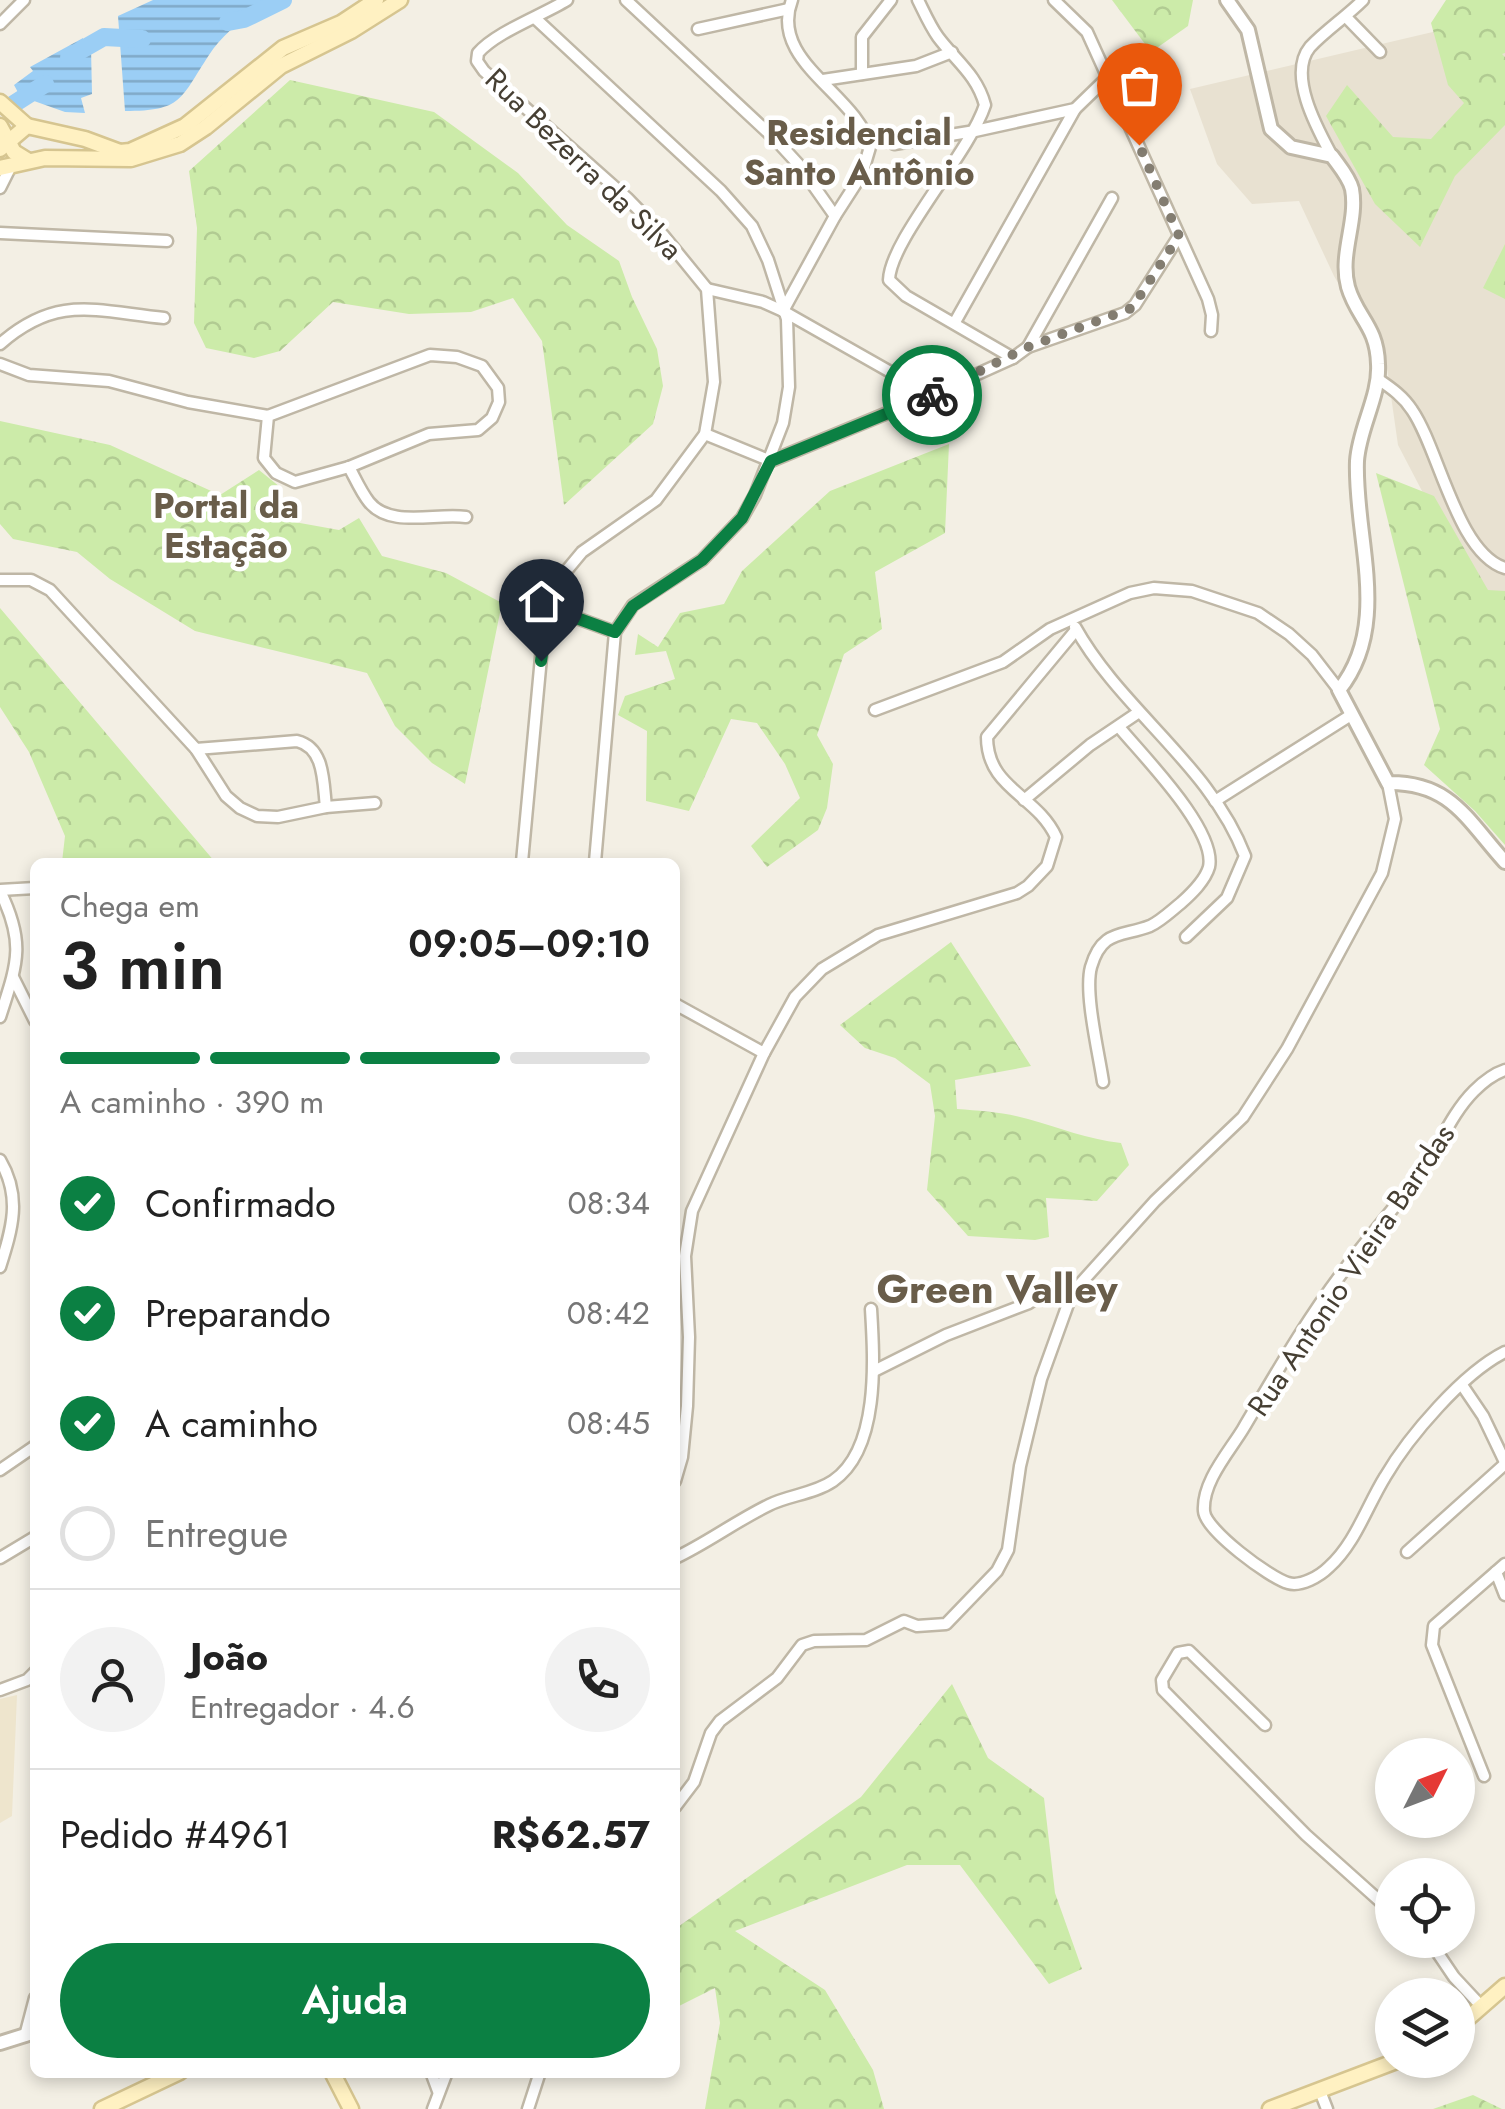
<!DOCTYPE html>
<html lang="pt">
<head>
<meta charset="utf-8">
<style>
	body { margin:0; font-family:Jost,sans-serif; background:#f2f2f2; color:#222; height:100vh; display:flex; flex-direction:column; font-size:38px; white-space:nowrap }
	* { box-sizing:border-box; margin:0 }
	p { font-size:32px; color:#767676 }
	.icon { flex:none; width:55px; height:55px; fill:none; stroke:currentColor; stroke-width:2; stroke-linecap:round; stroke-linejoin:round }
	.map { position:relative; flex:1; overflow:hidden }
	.details { position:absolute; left:30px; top:858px; width:650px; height:1220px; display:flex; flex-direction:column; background:#fff; border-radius:15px; box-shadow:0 5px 15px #0003 }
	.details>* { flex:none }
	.needle { width:65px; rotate:48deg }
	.tools { position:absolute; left:1375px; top:1738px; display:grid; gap:20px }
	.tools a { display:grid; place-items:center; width:100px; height:100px; border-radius:50%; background:#fff; box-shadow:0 5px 15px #0003; font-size:50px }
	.pin { position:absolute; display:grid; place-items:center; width:85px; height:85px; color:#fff; margin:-102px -42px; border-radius:50% 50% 50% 0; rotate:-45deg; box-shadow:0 0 10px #0007 }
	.pin .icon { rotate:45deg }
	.courier { position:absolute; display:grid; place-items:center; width:100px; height:100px; margin:-50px; border:8px solid #0b8043; border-radius:50%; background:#fff; color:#222; box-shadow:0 2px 12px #0007 }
	.overview em { font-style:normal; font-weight:600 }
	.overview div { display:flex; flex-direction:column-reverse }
	.overview { display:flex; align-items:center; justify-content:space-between; height:170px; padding:0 30px }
	h1 { font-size:65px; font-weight:600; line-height:75px }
	.bar { display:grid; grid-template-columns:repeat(4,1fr); gap:15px 10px; align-content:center; height:120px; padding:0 30px }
	.bar i { height:12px; border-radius:8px; background:#e0e0e0 }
	.bar .active { background:#0b8043 }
	.bar p { grid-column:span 4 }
	.line { display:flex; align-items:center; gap:25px; padding:0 30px; border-top:2px solid #e0e0e0 }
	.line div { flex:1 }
	.round { display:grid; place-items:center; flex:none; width:105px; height:105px; border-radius:52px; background:#f2f2f2 }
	ol { padding:0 30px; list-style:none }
	li { display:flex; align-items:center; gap:30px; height:110px }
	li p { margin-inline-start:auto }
	li .icon { padding:10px; border-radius:50%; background:#0b8043; color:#fff; stroke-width:4 }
	li:last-child { color:#767676 }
	li i { width:55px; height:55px; border:5px solid #e0e0e0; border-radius:50% }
	.cta { display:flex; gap:20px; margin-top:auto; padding:20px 30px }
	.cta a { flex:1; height:115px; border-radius:60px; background:#0b8043; color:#fff; font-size:40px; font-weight:600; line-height:115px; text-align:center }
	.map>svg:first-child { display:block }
</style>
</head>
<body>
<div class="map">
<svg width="1505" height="2109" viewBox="0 0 1505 2109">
	<defs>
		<pattern id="forest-crowns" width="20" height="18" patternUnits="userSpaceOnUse" patternTransform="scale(2.5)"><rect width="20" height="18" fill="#cceba9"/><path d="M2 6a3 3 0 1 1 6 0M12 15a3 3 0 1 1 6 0" fill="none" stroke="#b1cb92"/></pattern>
		<pattern id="water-rules" width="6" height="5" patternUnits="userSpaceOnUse" patternTransform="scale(2.5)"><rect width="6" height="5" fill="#9bcef5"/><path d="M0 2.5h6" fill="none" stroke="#80a9c7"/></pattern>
	</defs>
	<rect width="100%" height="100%" fill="#f3efe4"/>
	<path fill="#e8e1d1" d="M1505,15V792L1445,535L1398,445L1387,368L1334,276L1299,201L1252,204L1217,164L1190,89Z"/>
	<path fill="#eee5cd" d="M17,1695L12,1816L0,1823V1699Z"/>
	<g fill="url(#forest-crowns)">
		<path d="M1112,0H1193L1188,26L1151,52Z"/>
		<path d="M1446,0H1505V53L1502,54L1505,57V125L1455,176L1420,247L1375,204L1326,116L1347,85L1393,137L1431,139L1464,103L1448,85L1431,23Z"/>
		<path d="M290,80L434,112L518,173L567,225L619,261L632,297L657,349L663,386L653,424L564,505L542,341L513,298L471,312L409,314L333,302L280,351L254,358L206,348L194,323L197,228L189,171Z"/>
		<path d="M1505,244V299L1483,288Z"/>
		<path d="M0,421L110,445L220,495L259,470L280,487L272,518L339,530L359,518L382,556L446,573L502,603L465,784L432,763L395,726L367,673L195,631L110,579L77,552L13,539L0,524Z"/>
		<path d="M949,444L945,533L875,572L882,629L844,654L817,735L833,764L827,808L818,830L767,867L751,846L800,798L785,764L757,723L731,719L689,811L646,801L647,731L618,715L625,696L675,679L666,651L635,655L638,634L658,647L680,613L724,604L742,571L830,491Z"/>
		<path d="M1376,473L1434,496L1488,590L1505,591V845L1475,811L1424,765L1440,729Z"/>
		<path d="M0,608L215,862H62L65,836L29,752L0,707Z"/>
		<path d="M951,942L1031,1066L955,1080L957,1109C981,1111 1004,1112 1028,1119C1061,1128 1086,1139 1121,1143L1129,1165L1097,1201L1046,1198L1049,1237L1035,1240L968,1236L927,1190L935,1116L930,1084L895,1058L865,1048L840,1025Z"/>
		<path d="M952,1684L988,1758L1044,1798L1055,1893L1082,1969L1049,1984L960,1865H907L735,1931L825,1990L873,2070L884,2109H705L720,2023L715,1988L675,2008V1929L861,1797Z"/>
		<path d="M1473,2095L1502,2109H1433Z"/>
	</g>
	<g fill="url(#water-rules)">
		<path d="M153,0H267C248,14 222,35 209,55C180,99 183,111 125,111L118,16Z"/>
		<path d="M83,38V44L91,48L92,94L81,98L85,113L65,112L20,96L14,85L33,71L30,67Z"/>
	</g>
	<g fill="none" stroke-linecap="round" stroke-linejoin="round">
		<g stroke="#9bcef5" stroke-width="18">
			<path d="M228,22L244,19L283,0"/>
			<path d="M69,57L104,37L142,39"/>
			<path d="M9,107L45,84"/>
		</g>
		<defs>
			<g id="minor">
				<path d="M626,0L776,140L799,165L835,216"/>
				<path d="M918,0C924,12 930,26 938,37C956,61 977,75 985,105C969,154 890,240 889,280L906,296L1013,358"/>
				<path d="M1054,0L1087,32L1208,299L1212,315L1211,331"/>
				<path d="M1346,17L1380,52"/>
				<path d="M536,19L721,191L752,226L768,260L787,319L789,387L783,423L755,495L742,518L702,560L633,605L615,632L595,862"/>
				<path d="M0,24L24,0"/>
				<path d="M698,29L789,9"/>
				<path d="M862,74V37L891,0"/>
				<path d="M823,80L916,66L952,52"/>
				<path d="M894,144L975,131L1075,109L1108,77"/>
				<path d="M1332,156C1318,130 1287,75 1310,47C1326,30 1346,17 1363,0"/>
				<path d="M0,188L12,164"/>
				<path d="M0,233L167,241"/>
				<path d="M707,289L763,302L783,311L931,395"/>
				<path d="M783,311L835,216L862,174L870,147C858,94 768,62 792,0"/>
				<path d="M955,322L1075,109"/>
				<path d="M0,344C57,294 95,311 164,318"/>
				<path d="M1028,347L1112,198"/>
				<path d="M0,364L29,375L109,381L188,402L268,416L430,355L457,357L482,366L498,388L499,402L492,418L478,430L429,434L349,467L295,482L276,473L264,458L268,416"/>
				<path d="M1378,379C1391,388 1403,396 1412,410C1439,449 1457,553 1505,568"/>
				<path d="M705,434L771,461L931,395L1013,358L1028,347L1125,313L1135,305L1179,236"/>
				<path d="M349,467C355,478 361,492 369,502C390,528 434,513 466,517"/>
				<path d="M0,580H31L50,590L196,749L226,796L240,808L257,816L278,817L326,807L375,803"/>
				<path d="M549,608L615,632"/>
				<path d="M1075,627C1121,710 1211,766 1245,856L1227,898L1186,937"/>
				<path d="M875,710L1003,662L1050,629L1130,593L1154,588L1192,591L1258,613L1289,634L1312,655L1339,690"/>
				<path d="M196,749L297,741C325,748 323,782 326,807"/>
				<path d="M1024,800L1090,745L1139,712"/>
				<path d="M1215,801L1351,715"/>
				<path d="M522,862L544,625L562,576L582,552L656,500L705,434L714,382L707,289L663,235L627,198L484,71L477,61L478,53C496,32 541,16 567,0"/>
				<path d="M0,890L35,888"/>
				<path d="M0,891C26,944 17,964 0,1017"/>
				<path d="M13,977L35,1021"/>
				<path d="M675,1004L764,1053"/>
				<path d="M1505,1070C1493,1074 1483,1082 1474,1091C1451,1114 1439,1147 1420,1174C1396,1206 1369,1237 1345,1269C1306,1320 1275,1375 1243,1429C1229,1452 1202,1482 1204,1511C1205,1530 1270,1578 1288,1583C1301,1587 1320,1576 1329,1567C1355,1544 1367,1506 1385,1477C1409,1436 1463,1373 1505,1352"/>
				<path d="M1103,1082C1099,1054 1084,993 1091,967C1102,929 1122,937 1150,926C1161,921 1171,911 1181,903C1191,894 1205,881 1209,867C1217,830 1142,755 1119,727"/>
				<path d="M0,1160C22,1197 12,1229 0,1267"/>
				<path d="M874,1371L946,1335L1029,1303L1047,1290L1056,1288L1072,1293"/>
				<path d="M1462,1385L1483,1416L1505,1462"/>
				<path d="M0,1470L35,1446"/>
				<path d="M675,1481L682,1457L687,1406L689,1337L685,1256L692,1211L764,1053L795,997L822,969L878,935L1017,893L1028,886L1047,866L1056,837C1037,795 987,789 987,737L1076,630"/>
				<path d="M1407,1552L1505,1464"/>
				<path d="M0,1558L35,1537"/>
				<path d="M675,1558C707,1543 736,1521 769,1505C789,1495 814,1494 833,1481C880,1449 874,1359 871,1309"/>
				<path d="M1496,1572L1505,1595"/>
				<path d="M0,1690L27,1680L35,1672"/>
				<path d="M1265,1725L1189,1651L1178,1653L1162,1680L1163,1690L1306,1835L1392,1912"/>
				<path d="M1484,1776L1432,1645L1434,1626L1505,1564"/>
				<path d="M675,1807L694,1782L711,1733L720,1721L777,1678L802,1645L814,1641L866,1640L904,1621L917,1626L946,1624L997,1571L1008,1550L1020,1466L1041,1379L1072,1293L1155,1201L1243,1117L1287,1049L1382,873L1395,819L1388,783"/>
				<path d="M1429,1940L1454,1977L1482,2007"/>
				<path d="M25,2036L35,1998"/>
				<path d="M431,2072L438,2091"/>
				<path d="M1320,2091L1327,2109"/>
				<path d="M433,2109L447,2072"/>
				<path d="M528,2109L540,2072"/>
			</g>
			<g id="tertiary">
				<path d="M1227,0L1248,30L1271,129L1291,147L1332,156C1339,166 1349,177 1352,189C1358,221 1339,254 1348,287C1357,318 1377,326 1378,364C1380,396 1359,428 1357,461C1354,537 1392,624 1339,690L1388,783C1451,782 1467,820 1505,862"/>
				<path d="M0,2043L35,2032"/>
			</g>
			<g id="secondary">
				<path d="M0,102L27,126"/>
				<path d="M0,126L14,152L27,160"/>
				<path d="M0,149L27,126L85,139L120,152L130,151L185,126L283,48L341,23L376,0"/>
				<path d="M0,168L45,158L131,159L180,144L206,127L281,66L351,31L400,0"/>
				<path d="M1458,2027L1505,1986"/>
				<path d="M332,2072L351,2109"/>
				<path d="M102,2109L180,2072"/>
				<path d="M1270,2109L1399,2060"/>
			</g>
		</defs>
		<use href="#minor" stroke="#bfb7a6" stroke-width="15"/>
		<use href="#tertiary" stroke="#bfb7a6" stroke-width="18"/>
		<use href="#secondary" stroke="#d6c590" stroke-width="19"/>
		<use href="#minor" stroke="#fff" stroke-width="10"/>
		<use href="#tertiary" stroke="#fff" stroke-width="12"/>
		<use href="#secondary" stroke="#fff1c2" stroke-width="14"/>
	</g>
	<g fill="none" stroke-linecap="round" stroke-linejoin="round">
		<path stroke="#837d71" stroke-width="10" stroke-dasharray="0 18" d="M932,395L1028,347L1132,308L1179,236L1139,145"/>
		<path stroke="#0b8043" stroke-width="12" d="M541,661L549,608L615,632L633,606L702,560L742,518L771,461L932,395"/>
	</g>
	<g text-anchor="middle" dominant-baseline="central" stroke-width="9" stroke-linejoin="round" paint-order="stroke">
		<g font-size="30" fill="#463f33" stroke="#fff">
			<text transform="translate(584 164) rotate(44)">Rua Bezerra da Silva</text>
			<text transform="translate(1351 1270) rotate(-56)">Rua Antonio Vieira Barrdas</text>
		</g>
		<g font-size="35" font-weight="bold" fill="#695d4a" stroke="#fff">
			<text x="859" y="133">Residencial<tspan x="859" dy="40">Santo Antônio</tspan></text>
			<text x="226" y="506">Portal da<tspan x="226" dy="40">Estação</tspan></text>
		</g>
		<g font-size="40" font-weight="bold" fill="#695d4a" stroke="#fff">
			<text x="997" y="1289">Green Valley</text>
		</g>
	</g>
</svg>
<div class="tools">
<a><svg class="needle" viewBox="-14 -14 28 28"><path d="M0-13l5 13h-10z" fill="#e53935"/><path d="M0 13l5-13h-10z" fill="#767676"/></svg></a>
<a><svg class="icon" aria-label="locate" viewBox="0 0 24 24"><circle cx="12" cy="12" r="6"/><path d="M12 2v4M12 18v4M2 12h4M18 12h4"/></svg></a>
<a><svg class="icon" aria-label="layers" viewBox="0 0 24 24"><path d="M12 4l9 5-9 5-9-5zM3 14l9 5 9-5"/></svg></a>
</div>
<div class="pin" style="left:1139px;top:145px;background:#ea580c"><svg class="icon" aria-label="bag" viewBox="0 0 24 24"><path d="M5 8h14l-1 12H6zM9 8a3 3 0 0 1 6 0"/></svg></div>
<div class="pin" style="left:541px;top:661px;background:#1f2937"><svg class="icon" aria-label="home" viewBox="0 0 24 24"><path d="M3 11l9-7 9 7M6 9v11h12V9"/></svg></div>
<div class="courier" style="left:932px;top:395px"><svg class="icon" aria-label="bike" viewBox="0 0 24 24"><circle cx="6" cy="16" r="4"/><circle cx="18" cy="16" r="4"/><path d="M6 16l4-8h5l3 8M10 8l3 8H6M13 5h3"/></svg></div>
<section class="details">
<div class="overview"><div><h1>3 min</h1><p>Chega em</p></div><em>09:05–09:10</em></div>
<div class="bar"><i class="active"></i><i class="active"></i><i class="active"></i><i></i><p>A caminho · 390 m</p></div>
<ol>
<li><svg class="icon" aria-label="check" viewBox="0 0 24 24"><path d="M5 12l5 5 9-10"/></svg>Confirmado<p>08:34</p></li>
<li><svg class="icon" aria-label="check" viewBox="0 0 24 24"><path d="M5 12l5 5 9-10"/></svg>Preparando<p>08:42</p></li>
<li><svg class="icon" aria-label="check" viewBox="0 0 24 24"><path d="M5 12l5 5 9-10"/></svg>A caminho<p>08:45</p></li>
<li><i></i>Entregue</li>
</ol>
<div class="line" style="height:180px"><a class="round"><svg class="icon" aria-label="person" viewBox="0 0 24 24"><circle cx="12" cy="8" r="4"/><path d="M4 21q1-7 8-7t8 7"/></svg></a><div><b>João</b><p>Entregador · 4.6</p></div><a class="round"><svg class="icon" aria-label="phone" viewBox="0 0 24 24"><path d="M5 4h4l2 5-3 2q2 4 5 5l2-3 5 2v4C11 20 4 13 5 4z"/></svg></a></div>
<div class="line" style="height:130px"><div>Pedido #4961</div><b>R$62.57</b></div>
<div class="cta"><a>Ajuda</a></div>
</section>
</div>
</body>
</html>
